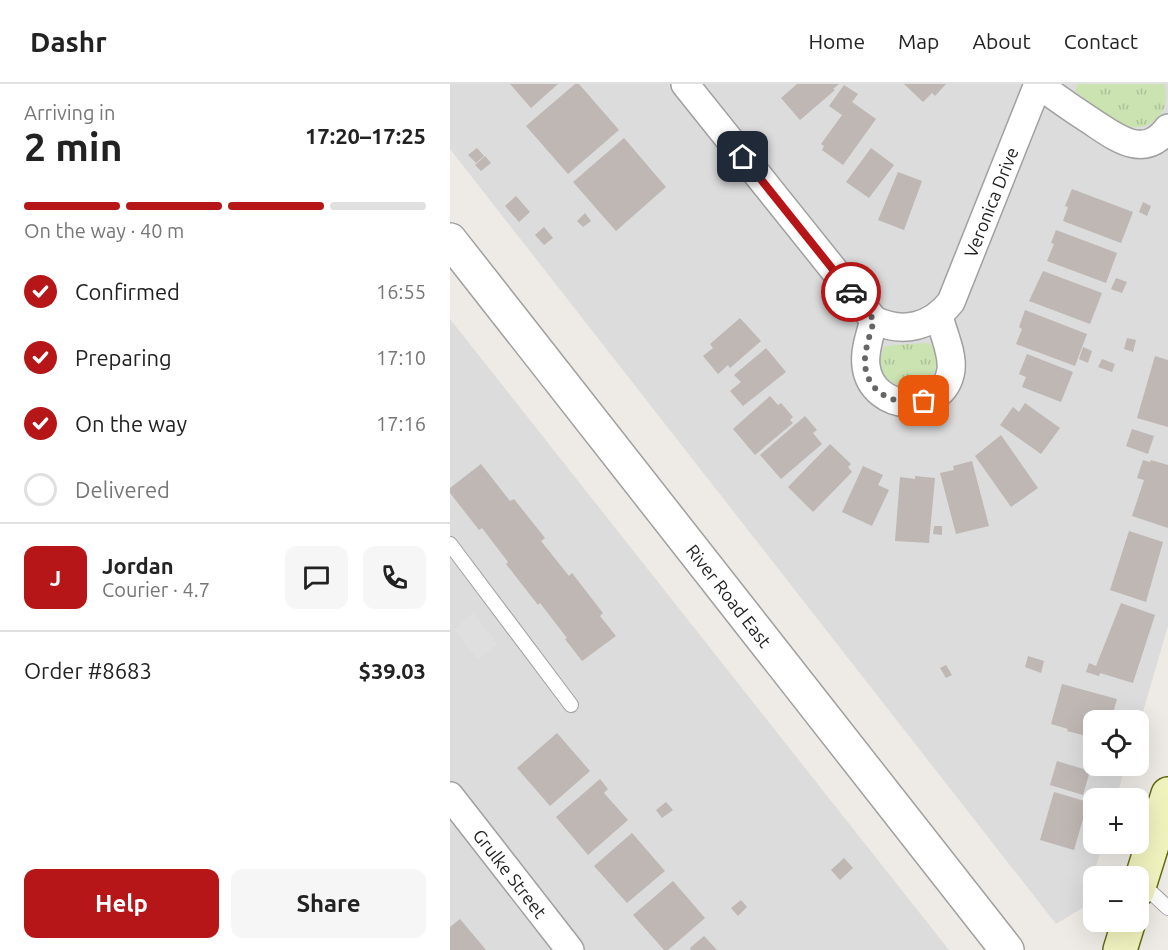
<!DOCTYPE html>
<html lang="en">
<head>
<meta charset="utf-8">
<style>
	body { margin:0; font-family:Ubuntu,sans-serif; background:#f6f6f6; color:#222; height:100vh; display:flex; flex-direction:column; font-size:22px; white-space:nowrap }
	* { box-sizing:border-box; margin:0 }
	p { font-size:20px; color:#767676 }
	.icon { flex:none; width:33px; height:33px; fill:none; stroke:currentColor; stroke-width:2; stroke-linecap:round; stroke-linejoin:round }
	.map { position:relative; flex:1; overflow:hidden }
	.drawer { display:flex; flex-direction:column; background:#fff; width:450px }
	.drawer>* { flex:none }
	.controls { position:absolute; left:633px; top:626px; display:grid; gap:12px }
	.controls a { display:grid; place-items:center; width:66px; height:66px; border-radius:12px; background:#fff; box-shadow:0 6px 24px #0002; font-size:30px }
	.pin { position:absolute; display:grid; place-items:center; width:51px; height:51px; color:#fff; margin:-26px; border-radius:12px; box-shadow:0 3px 9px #0006 }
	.courier { position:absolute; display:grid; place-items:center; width:60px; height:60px; margin:-30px; border:4px solid #b71618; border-radius:50%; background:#fff; color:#222; box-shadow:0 2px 8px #0007 }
	.overview em { font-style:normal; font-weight:700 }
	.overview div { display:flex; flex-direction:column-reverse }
	.overview { display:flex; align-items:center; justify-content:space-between; height:102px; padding:0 24px }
	h1 { font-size:39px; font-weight:700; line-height:45px }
	.bar { display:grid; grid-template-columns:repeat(4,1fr); gap:9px 6px; align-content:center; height:72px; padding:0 24px }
	.bar i { height:8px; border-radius:4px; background:#e0e0e0 }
	.bar .current { background:#b71618 }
	.bar p { grid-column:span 4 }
	.line { display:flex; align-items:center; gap:15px; padding:0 24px; border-top:2px solid #e0e0e0 }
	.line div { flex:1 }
	.round { display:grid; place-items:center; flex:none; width:63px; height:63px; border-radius:12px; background:#f6f6f6 }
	ol { padding:0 24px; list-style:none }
	li { display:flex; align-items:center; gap:18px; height:66px }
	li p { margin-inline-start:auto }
	li .icon { padding:6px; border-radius:50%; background:#b71618; color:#fff; stroke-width:4 }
	li:last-child { color:#767676 }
	li i { width:33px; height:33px; border:3px solid #e0e0e0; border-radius:50% }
	.cta { display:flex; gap:12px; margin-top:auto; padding:12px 24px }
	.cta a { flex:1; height:69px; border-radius:12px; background:#b71618; color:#fff; font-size:24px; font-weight:700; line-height:69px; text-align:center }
	.cta a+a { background:#f6f6f6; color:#222 }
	header { display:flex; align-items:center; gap:36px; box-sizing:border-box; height:84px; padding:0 30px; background:#fff; border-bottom:2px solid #e0e0e0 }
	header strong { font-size:28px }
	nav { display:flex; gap:33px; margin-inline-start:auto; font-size:21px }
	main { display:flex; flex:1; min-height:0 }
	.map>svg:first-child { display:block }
</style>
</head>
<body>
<header>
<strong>Dashr</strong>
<nav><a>Home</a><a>Map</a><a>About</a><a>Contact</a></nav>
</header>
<main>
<section class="drawer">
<div class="overview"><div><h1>2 min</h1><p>Arriving in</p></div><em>17:20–17:25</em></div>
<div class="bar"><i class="current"></i><i class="current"></i><i class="current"></i><i></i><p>On the way · 40 m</p></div>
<ol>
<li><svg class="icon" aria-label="check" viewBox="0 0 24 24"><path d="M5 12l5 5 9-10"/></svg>Confirmed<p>16:55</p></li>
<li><svg class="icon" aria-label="check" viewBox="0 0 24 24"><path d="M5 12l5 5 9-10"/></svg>Preparing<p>17:10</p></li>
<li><svg class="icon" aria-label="check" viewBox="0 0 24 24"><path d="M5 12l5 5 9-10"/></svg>On the way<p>17:16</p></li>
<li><i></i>Delivered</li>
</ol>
<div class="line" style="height:108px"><b class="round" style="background:#b71618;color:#fff">J</b><div><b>Jordan</b><p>Courier · 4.7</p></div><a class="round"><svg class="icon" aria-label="chat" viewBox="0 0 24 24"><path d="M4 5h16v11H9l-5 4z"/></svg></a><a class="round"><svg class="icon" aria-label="phone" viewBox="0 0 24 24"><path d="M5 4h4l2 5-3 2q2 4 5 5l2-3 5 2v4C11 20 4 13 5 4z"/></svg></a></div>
<div class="line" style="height:78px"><div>Order #8683</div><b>$39.03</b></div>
<div class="cta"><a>Help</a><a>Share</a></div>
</section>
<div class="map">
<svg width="718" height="866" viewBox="0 0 718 866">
	<defs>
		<pattern id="grass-tufts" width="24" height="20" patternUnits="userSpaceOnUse" patternTransform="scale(1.5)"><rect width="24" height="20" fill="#cae3b1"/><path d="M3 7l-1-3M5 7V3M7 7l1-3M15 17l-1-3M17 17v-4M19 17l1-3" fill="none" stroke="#adc298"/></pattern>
	</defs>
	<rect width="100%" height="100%" fill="#eeebe6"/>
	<g fill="#dcdcdc">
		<path d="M0,0H718V542L689,641L688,636H644V681H676L666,714H644V759H653L634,823L606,840L0,65Z"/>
		<path d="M0,235L499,866H0Z"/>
	</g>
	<g fill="url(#grass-tufts)">
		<path d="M628,0H714C717,10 717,23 710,31C683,63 647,24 625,7Z"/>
		<path d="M479,259C484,263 486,268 486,275C489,321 413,307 434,263C440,261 471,259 479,259Z"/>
	</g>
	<path fill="#dfdfdf" d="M23,529L48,560L27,575L4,545Z"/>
	<g fill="#beb7b3">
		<path d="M60,0H108L81,24Z"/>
		<path d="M125,0H129L169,46L118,90L76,42Z"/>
		<path d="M347,0H389L383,5L385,6L350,36L331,14Z"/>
		<path d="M454,0H496L485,12L482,9L473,18Z"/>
		<path d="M394,1L408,10L402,18L426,35L393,81L372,66L374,62L371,60L392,31L379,22Z"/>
		<path d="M174,54L216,103L166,147L123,98Z"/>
		<path d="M27,64L34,72L26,79L18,71Z"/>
		<path d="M421,64L444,81L419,114L396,98Z"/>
		<path d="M35,72L41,79L31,87L25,81Z"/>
		<path d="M448,88L472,97L454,146L428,136Z"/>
		<path d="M622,105L683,128L671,159L613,137L618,123L615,122Z"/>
		<path d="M66,112L80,128L69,138L55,122Z"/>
		<path d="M693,118L701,122L697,132L689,128Z"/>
		<path d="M135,129L141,137L133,143L127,137Z"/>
		<path d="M94,143L103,154L94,161L85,151Z"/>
		<path d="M606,146L667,169L656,199L597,177L604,160L601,159Z"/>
		<path d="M593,187L652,209L640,240L579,217Z"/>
		<path d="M666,194L677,198L672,209L661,205Z"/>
		<path d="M575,226L637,250L625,282L566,260L572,245L569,243Z"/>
		<path d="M290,234L311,257L280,284L278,281L268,290L253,272L263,264L260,260Z"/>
		<path d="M677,254L686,256L683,268L674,265Z"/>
		<path d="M633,263L642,267L638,279L629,275Z"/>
		<path d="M316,264L336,288L293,322L280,307L291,298L284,291Z"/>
		<path d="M577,270L623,288L611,318L572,303L576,293L569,290Z"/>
		<path d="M705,272L718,276V343L687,334Z"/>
		<path d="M652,275L665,280L662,288L648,283Z"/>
		<path d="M320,312L328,321L331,319L343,333L340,336L343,339L305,371L283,345Z"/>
		<path d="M575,319L610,344L591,370L550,341L563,323L569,328Z"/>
		<path d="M355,332L367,346L363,349L372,360L331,395L310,371Z"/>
		<path d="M682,345L704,352L698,370L676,362Z"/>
		<path d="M551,351L588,404L561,423L525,372Z"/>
		<path d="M380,360L401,380L398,383L402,388L363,428L338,403Z"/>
		<path d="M693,376L700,378L701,376L718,381V444L682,432L694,396L687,394Z"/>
		<path d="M522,377L539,442L506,450L490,389L504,386L503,382Z"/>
		<path d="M31,380L60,417L64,415L95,454L91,457L119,492L122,489L153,529L150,532L166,552L132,577L115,555L117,554L90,519L88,521L56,480L58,478L32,444L29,446L0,409V404Z"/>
		<path d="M413,382L433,391L428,401L439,406L422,442L392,428Z"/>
		<path d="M465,392L485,394L479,459L445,457L450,393L465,395Z"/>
		<path d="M484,442H492V451L483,450Z"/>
		<path d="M679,447L713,458L696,518L660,506Z"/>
		<path d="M671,519L705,531L683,599L650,589L649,592L636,588L639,579L646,582Z"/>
		<path d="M578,572L594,577L591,589L575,583Z"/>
		<path d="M496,581L502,591L496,594L490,584Z"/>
		<path d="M612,600L667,615L661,636H644V654L617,647L618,645L601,640Z"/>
		<path d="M107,649L140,687L100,722L67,684Z"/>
		<path d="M607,677L640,687L633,711L600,701Z"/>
		<path d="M150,695L158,705L154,709L178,736L138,771L106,733Z"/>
		<path d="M604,708L638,718L624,766L590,756Z"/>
		<path d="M216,718L223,726L212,734L206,726Z"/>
		<path d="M182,749L215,787L177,819L144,782Z"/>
		<path d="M394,774L403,784L390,796L381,786Z"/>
		<path d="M223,797L255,834L218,866H214L183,831Z"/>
		<path d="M291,816L297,823L288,832L281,824Z"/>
		<path d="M10,835L36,866H0V843Z"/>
		<path d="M254,852L267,866H241L240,864Z"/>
	</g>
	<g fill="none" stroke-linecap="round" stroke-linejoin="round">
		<defs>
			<g id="service">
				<path d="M0,460L121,621"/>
				<path d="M691,799L718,824"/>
			</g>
			<g id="minor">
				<path id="s1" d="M235,0L424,236C453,250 481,243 501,218L588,0"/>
				<path d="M588,0C604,12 621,24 638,35C663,51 693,78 718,44"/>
				<path d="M424,236C420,251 414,267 416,282C422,329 494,333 501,286C503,269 493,249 489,232"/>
				<path id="s2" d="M0,712L120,866"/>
			</g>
			<g id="tertiary">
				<path id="s3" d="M0,156L557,866"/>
			</g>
			<g id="secondary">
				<path d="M688,806L718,710"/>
				<path d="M670,866L679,837"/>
			</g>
		</defs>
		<use href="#service" stroke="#a0a0a0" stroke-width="16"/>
		<use href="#minor" stroke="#a0a0a0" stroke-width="30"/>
		<use href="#tertiary" stroke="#a0a0a0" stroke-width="36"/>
		<use href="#secondary" stroke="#626a11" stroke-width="36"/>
		<use href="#service" stroke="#fff" stroke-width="14"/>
		<use href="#minor" stroke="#fff" stroke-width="27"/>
		<use href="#tertiary" stroke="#fff" stroke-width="33"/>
		<use href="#secondary" stroke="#f1f3bf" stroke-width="33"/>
	</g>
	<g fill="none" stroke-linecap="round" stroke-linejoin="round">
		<path stroke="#676665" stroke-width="6" stroke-dasharray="0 10.8" d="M401,208L424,236C421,248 416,261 415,274C413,308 445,323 474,317"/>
		<path stroke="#b71618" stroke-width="8" d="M293,73L401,208"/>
	</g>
	<g text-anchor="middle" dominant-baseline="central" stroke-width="6" stroke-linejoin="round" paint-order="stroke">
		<g font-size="18" fill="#1f1f1f" stroke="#fff">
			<text stroke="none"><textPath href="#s1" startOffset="496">Veronica Drive</textPath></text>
			<text stroke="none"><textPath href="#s3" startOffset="452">River Road East</textPath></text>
			<text stroke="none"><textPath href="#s2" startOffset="98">Grulke Street</textPath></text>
		</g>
	</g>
</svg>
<div class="controls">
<a><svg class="icon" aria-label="locate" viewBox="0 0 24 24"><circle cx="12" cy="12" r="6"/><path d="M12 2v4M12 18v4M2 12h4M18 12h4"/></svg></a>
<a>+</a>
<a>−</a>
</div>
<div class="pin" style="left:474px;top:317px;background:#ea580c"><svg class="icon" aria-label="bag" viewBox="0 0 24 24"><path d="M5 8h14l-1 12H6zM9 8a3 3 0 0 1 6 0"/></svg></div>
<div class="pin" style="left:293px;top:73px;background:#1f2937"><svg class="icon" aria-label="home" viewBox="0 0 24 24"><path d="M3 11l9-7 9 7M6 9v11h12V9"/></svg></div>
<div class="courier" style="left:401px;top:208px"><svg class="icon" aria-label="car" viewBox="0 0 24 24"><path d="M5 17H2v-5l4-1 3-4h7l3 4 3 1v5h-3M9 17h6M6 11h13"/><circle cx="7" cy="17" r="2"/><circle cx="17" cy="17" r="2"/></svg></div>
</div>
</main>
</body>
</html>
